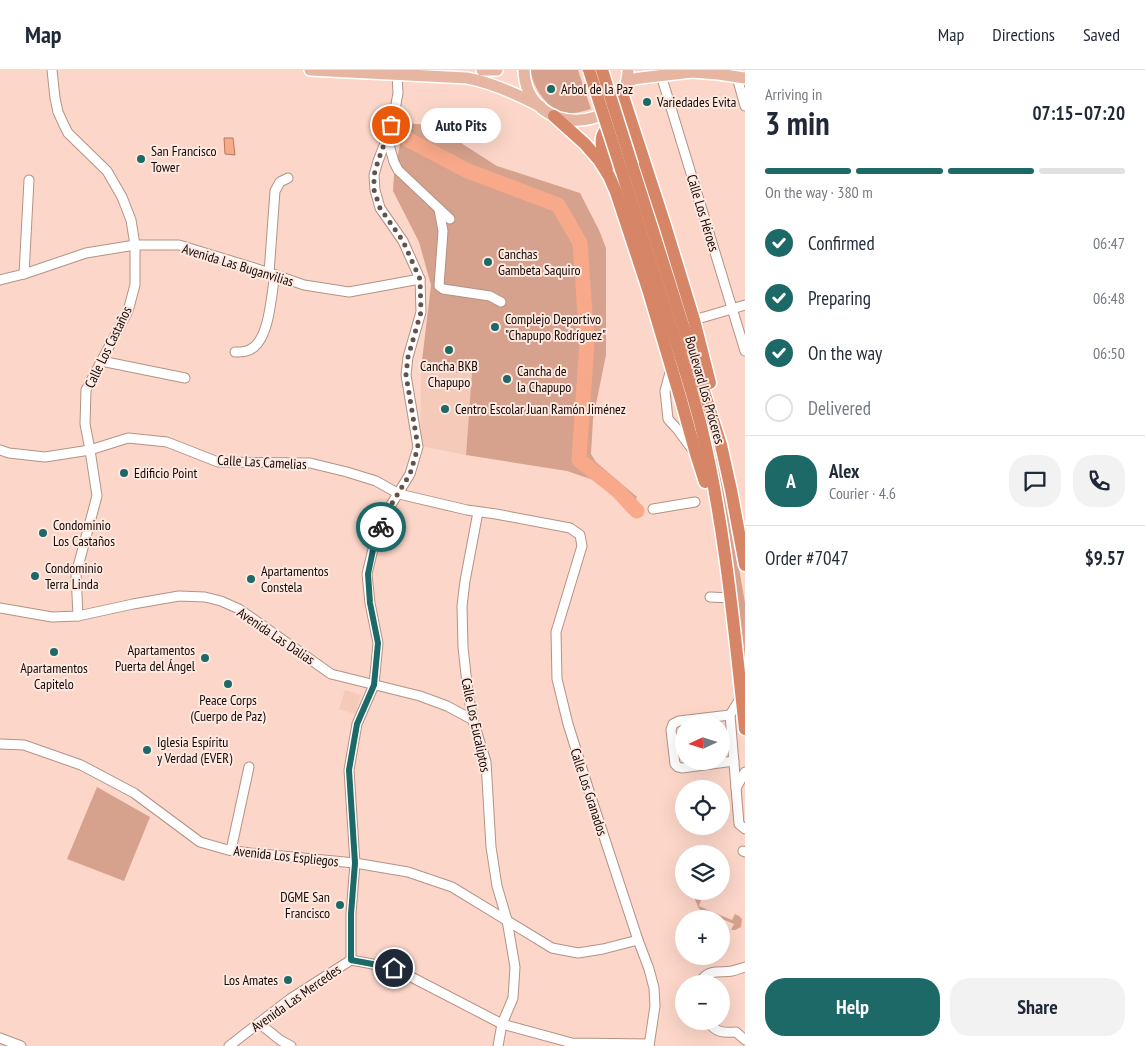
<!DOCTYPE html>
<html lang="en">
<head>
<meta charset="utf-8">
<style>
	body { margin:0; font-family:"PT Sans Narrow",sans-serif; background:#f2f2f3; color:#1f2937; height:100vh; display:flex; flex-direction:column; font-size:19px; white-space:nowrap }
	* { box-sizing:border-box; margin:0 }
	p { font-size:16px; color:#747a83 }
	.icon { flex:none; width:28px; height:28px; fill:none; stroke:currentColor; stroke-width:2; stroke-linecap:round; stroke-linejoin:round }
	.map { position:relative; flex:1; overflow:hidden }
	.drawer { display:flex; flex-direction:column; background:#fff; width:400px }
	.drawer>* { flex:none }
	.needle { width:32px; rotate:266deg }
	.fabs { position:absolute; left:675px; top:645px; display:grid; gap:10px }
	.fabs a { display:grid; place-items:center; width:55px; height:55px; border-radius:50%; background:#fff; box-shadow:0 5px 20px #0002; font-size:25px }
	.pin { position:absolute; display:grid; place-items:center; width:42px; height:42px; color:#fff; margin:-21px; border:2px solid #fff; border-radius:50%; box-shadow:0 1px 5px #0007 }
	.courier { position:absolute; display:grid; place-items:center; width:50px; height:50px; margin:-25px; border:4px solid #1c6967; border-radius:50%; background:#fff; color:#222; box-shadow:0 1px 6px #0007 }
	.bubble { position:absolute; height:35px; border-radius:18px; background:#fff; box-shadow:0 5px 20px #0002; font-size:16px; font-weight:700; line-height:35px; text-align:center }
	.summary em { font-style:normal; font-weight:700 }
	.summary div { display:flex; flex-direction:column-reverse }
	.summary { display:flex; align-items:center; justify-content:space-between; height:85px; padding:0 20px }
	h1 { font-size:32px; font-weight:700; line-height:38px }
	.bar { display:grid; grid-template-columns:repeat(4,1fr); gap:8px 5px; align-content:center; height:60px; padding:0 20px }
	.bar i { height:6px; border-radius:4px; background:#e0e1e3 }
	.bar .selected { background:#1c6967 }
	.bar p { grid-column:span 4 }
	.line { display:flex; align-items:center; gap:12px; padding:0 20px; border-top:1px solid #e0e1e3 }
	.line div { flex:1 }
	.round { display:grid; place-items:center; flex:none; width:52px; height:52px; border-radius:20px; background:#f2f2f3 }
	ol { padding:0 20px; list-style:none }
	li { display:flex; align-items:center; gap:15px; height:55px }
	li p { margin-inline-start:auto }
	li .icon { padding:5px; border-radius:50%; background:#1c6967; color:#fff; stroke-width:4 }
	li:last-child { color:#747a83 }
	li i { width:28px; height:28px; border:2px solid #e0e1e3; border-radius:50% }
	.button { display:flex; gap:10px; margin-top:auto; padding:10px 20px }
	.button a { flex:1; height:58px; border-radius:20px; background:#1c6967; color:#fff; font-size:20px; font-weight:700; line-height:58px; text-align:center }
	.button a+a { background:#f2f2f3; color:#1f2937 }
	header { display:flex; align-items:center; gap:30px; box-sizing:border-box; height:70px; padding:0 25px; background:#fff; border-bottom:1px solid #e0e1e3 }
	header strong { font-size:24px }
	nav { display:flex; gap:28px; margin-inline-start:auto; font-size:18px }
	main { display:flex; flex:1; min-height:0 }
	.map>svg:first-child { display:block }
</style>
</head>
<body>
<header>
<strong>Map</strong>
<nav><a>Map</a><a>Directions</a><a>Saved</a></nav>
</header>
<main>
<div class="map">
<svg width="745" height="976" viewBox="0 0 745 976">
	<rect width="100%" height="100%" fill="#fcd7c9"/>
	<g fill="#f6cab9">
		<path d="M421,299L472,302L466,385L420,376Z"/>
		<path d="M345,620L361,625L355,644L339,639Z"/>
	</g>
	<g fill="#d7a28d">
		<path d="M530,0H578L591,39C584,41 578,43 571,43C549,43 534,20 530,0Z"/>
		<path d="M404,53L441,56L464,75L497,96L580,123L599,160L606,178V285L593,349L591,384L596,392L637,427L629,444L602,413L567,401L466,385L472,302H461V303L421,299L431,215L419,172L393,121L394,105Z"/>
		<path d="M702,336L715,377L731,452L745,533V603Z"/>
		<path d="M97,717L150,747L124,811L67,789Z"/>
		<path d="M694,827L701,830L699,836L732,850L735,844L739,846L742,849L741,857L735,860H731L734,854L699,839Z"/>
	</g>
	<path fill="#f8a98a" stroke="#b47962" d="M224,68H233L235,85L225,84Z"/>
	<g fill="none" stroke-linecap="round" stroke-linejoin="round">
		<path stroke="#f8a98a" stroke-width="15" d="M380,55L468,101L558,135L580,173L587,272L579,390L617,420L637,441"/>
		<defs>
			<g id="minor">
				<path d="M52,0L55,28L58,42L63,53L68,63L107,101L122,127L131,150L135,175V215L128,241L86,320L85,354L90,380L97,426L76,504L78,546"/>
				<path d="M661,5L745,281"/>
				<path d="M737,7L745,36"/>
				<path d="M387,68L394,92L398,100L450,149"/>
				<path d="M439,139L443,161L439,216L443,219L490,226L501,232"/>
				<path d="M269,203L275,121L280,112L288,108"/>
				<path d="M24,204L29,110"/>
				<path d="M0,210L24,204L86,183L135,175H179L264,201L304,215L349,222L420,209"/>
				<path d="M694,250L745,235"/>
				<path d="M235,282C242,282 248,282 254,277C270,264 271,225 275,205"/>
				<path d="M101,291L185,308"/>
				<path d="M671,299L665,321L668,349L678,360L692,379"/>
				<path d="M0,380L9,383L45,387L90,380L128,368L167,372L218,392L310,393L347,402L376,411L399,424L467,440L496,444L570,458L580,465L582,476L556,562L557,609L568,654L590,724L638,870L649,899L654,918L655,936L649,976"/>
				<path d="M653,439L695,432"/>
				<path d="M478,442L465,511L462,536L463,577L468,623L473,650L486,692L491,777L497,816L507,850L515,897L513,928L502,954L498,976"/>
				<path d="M710,527L731,528"/>
				<path d="M0,538L52,547L78,546L133,534L179,526L205,527L221,531L239,539L331,604L420,626L447,636L473,650"/>
				<path d="M741,627L730,645L739,754L745,759"/>
				<path d="M730,645L679,651L673,654L671,660L675,694L678,697L682,698L734,691"/>
				<path d="M0,674L24,675L81,695L134,723L200,772L228,780L250,783L355,793L408,802L452,817L552,878L578,883L603,879L638,870"/>
				<path d="M736,718L745,702"/>
				<path d="M231,780L249,697"/>
				<path d="M743,781L745,782"/>
				<path d="M351,890V844L355,793L349,700L357,654L374,615L378,573L370,533L367,504L374,475L386,443L410,404L418,377L406,305L408,287L421,242L420,209L403,171L380,138L375,120L374,105L378,91L387,68L395,40L398,23L397,4"/>
				<path d="M703,914V908C711,899 722,903 732,901C737,900 741,898 745,897"/>
				<path d="M707,951C717,963 722,963 736,962L745,970"/>
				<path d="M260,954L280,970L291,976"/>
				<path d="M0,968L21,976"/>
				<path d="M229,976L290,929L351,890L394,898L502,954L572,973L649,974"/>
			</g>
			<g id="major">
				<path d="M310,0L467,8C493,13 517,24 540,36"/>
				<path d="M482,0H497"/>
				<path d="M524,0C526,67 626,67 628,0"/>
				<path d="M626,13L634,9L640,8L692,2L718,4L745,8"/>
			</g>
			<g id="highway">
				<path d="M622,23L665,155L694,250L710,313"/>
				<path d="M554,46L585,74L599,90L609,106L616,122L648,219L681,330L696,384L705,412"/>
				<path d="M632,95L721,375L731,420L745,495"/>
				<path d="M607,98C604,83 593,61 615,56"/>
				<path d="M621,99C637,149 653,200 669,250C680,285 692,320 701,356C725,455 734,558 745,659"/>
			</g>
		</defs>
		<use href="#minor" stroke="#b39285" stroke-width="11"/>
		<use href="#major" stroke="#fff" stroke-width="14"/>
		<use href="#highway" stroke="#fff" stroke-width="15"/>
		<use href="#minor" stroke="#fff" stroke-width="9"/>
		<use href="#major" stroke="#e6b6a3" stroke-width="11"/>
		<use href="#highway" stroke="#d68666" stroke-width="12"/>
		<defs>
			<g id="highway-bridge">
				<path d="M589,0L621,99"/>
				<path d="M602,0L632,95"/>
			</g>
		</defs>
		<use href="#highway-bridge" stroke="#fff" stroke-width="15" stroke-linecap="butt"/>
		<use href="#highway-bridge" stroke="#d68666" stroke-width="12"/>
	</g>
	<g fill="none" stroke-linecap="round" stroke-linejoin="round">
		<path stroke="#65514a" stroke-width="5" stroke-dasharray="0 9" d="M381,457L386,443L410,404L418,377L406,305L408,287L421,242L420,209L403,171L380,138L374,120V105L378,91L391,55"/>
		<path stroke="#1c6967" stroke-width="6" d="M381,457L374,475L368,504L370,533L378,573L374,615L357,654L349,700L355,793L351,844V890L394,898"/>
	</g>
	<g fill="#1c6967" stroke="#fee8e0" stroke-width="2">
		<circle cx="551" cy="19" r="5"/>
		<circle cx="647" cy="32" r="5"/>
		<circle cx="141" cy="89" r="5"/>
		<circle cx="488" cy="192" r="5"/>
		<circle cx="495" cy="257" r="5"/>
		<circle cx="449" cy="280" r="5"/>
		<circle cx="507" cy="309" r="5"/>
		<circle cx="445" cy="339" r="5"/>
		<circle cx="124" cy="403" r="5"/>
		<circle cx="43" cy="463" r="5"/>
		<circle cx="35" cy="506" r="5"/>
		<circle cx="251" cy="509" r="5"/>
		<circle cx="54" cy="582" r="5"/>
		<circle cx="205" cy="588" r="5"/>
		<circle cx="228" cy="614" r="5"/>
		<circle cx="147" cy="680" r="5"/>
		<circle cx="340" cy="835" r="5"/>
		<circle cx="288" cy="910" r="5"/>
	</g>
	<g text-anchor="middle" dominant-baseline="central" stroke-width="4" stroke-linejoin="round" paint-order="stroke">
		<g font-size="14" fill="#140905" stroke="#fee8e0" text-anchor="start">
			<text x="561" y="19">Arbol de la Paz</text>
			<text x="657" y="32">Variedades Evita</text>
			<text x="151" y="81">San Francisco<tspan x="151" dy="16">Tower</tspan></text>
			<text x="498" y="184">Canchas<tspan x="498" dy="16">Gambeta Saquiro</tspan></text>
			<text x="505" y="249">Complejo Deportivo<tspan x="505" dy="16">"Chapupo Rodríguez"</tspan></text>
			<text x="449" y="296" text-anchor="middle">Cancha BKB<tspan x="449" dy="16">Chapupo</tspan></text>
			<text x="517" y="301">Cancha de<tspan x="517" dy="16">la Chapupo</tspan></text>
			<text x="455" y="339">Centro Escolar Juan Ramón Jiménez</text>
			<text x="134" y="403">Edificio Point</text>
			<text x="53" y="455">Condominio<tspan x="53" dy="16">Los Castaños</tspan></text>
			<text x="45" y="498">Condominio<tspan x="45" dy="16">Terra Linda</tspan></text>
			<text x="261" y="501">Apartamentos<tspan x="261" dy="16">Constela</tspan></text>
			<text x="195" y="580" text-anchor="end">Apartamentos<tspan x="195" dy="16">Puerta del Ángel</tspan></text>
			<text x="54" y="598" text-anchor="middle">Apartamentos<tspan x="54" dy="16">Capitelo</tspan></text>
			<text x="228" y="630" text-anchor="middle">Peace Corps<tspan x="228" dy="16">(Cuerpo de Paz)</tspan></text>
			<text x="157" y="672">Iglesia Espíritu<tspan x="157" dy="16">y Verdad (EVER)</tspan></text>
			<text x="330" y="827" text-anchor="end">DGME San<tspan x="330" dy="16">Francisco</tspan></text>
			<text x="278" y="910" text-anchor="end">Los Amates</text>
		</g>
		<g font-size="14" fill="#140905" stroke="#fee8e0">
			<text transform="translate(703 143) rotate(73)">Calle Los Héroes</text>
			<text transform="translate(238 195) rotate(17)">Avenida Las Buganvilias</text>
			<text transform="translate(108 277) rotate(-64)">Calle Los Castaños</text>
			<text transform="translate(705 320) rotate(74)">Boulevard Los Próceres</text>
			<text transform="translate(262 392) rotate(3)">Calle Las Camelias</text>
			<text transform="translate(276 566) rotate(34)">Avenida Las Dalias</text>
			<text transform="translate(476 655) rotate(78)">Calle Los Eucaliptos</text>
			<text transform="translate(589 722) rotate(72)">Calle Los Granados</text>
			<text transform="translate(286 786) rotate(6)">Avenida Los Espliegos</text>
			<text transform="translate(296 928) rotate(-35)">Avenida Las Mercedes</text>
		</g>
	</g>
</svg>
<div class="fabs">
<a><svg class="needle" viewBox="-14 -14 28 28"><path d="M0-13l5 13h-10z" fill="#e53935"/><path d="M0 13l5-13h-10z" fill="#747a83"/></svg></a>
<a><svg class="icon" aria-label="locate" viewBox="0 0 24 24"><circle cx="12" cy="12" r="6"/><path d="M12 2v4M12 18v4M2 12h4M18 12h4"/></svg></a>
<a><svg class="icon" aria-label="layers" viewBox="0 0 24 24"><path d="M12 4l9 5-9 5-9-5zM3 14l9 5 9-5"/></svg></a>
<a>+</a>
<a>−</a>
</div>
<div class="pin" style="left:391px;top:55px;background:#ea580c"><svg class="icon" aria-label="bag" viewBox="0 0 24 24"><path d="M5 8h14l-1 12H6zM9 8a3 3 0 0 1 6 0"/></svg></div>
<div class="pin" style="left:394px;top:898px;background:#1f2937"><svg class="icon" aria-label="home" viewBox="0 0 24 24"><path d="M3 11l9-7 9 7M6 9v11h12V9"/></svg></div>
<div class="courier" style="left:381px;top:457px"><svg class="icon" aria-label="bike" viewBox="0 0 24 24"><circle cx="6" cy="16" r="4"/><circle cx="18" cy="16" r="4"/><path d="M6 16l4-8h5l3 8M10 8l3 8H6M13 5h3"/></svg></div>
<div class="bubble" style="left:421px;top:38px;width:80px">Auto Pits</div>
</div>
<section class="drawer">
<div class="summary"><div><h1>3 min</h1><p>Arriving in</p></div><em>07:15–07:20</em></div>
<div class="bar"><i class="selected"></i><i class="selected"></i><i class="selected"></i><i></i><p>On the way · 380 m</p></div>
<ol>
<li><svg class="icon" aria-label="check" viewBox="0 0 24 24"><path d="M5 12l5 5 9-10"/></svg>Confirmed<p>06:47</p></li>
<li><svg class="icon" aria-label="check" viewBox="0 0 24 24"><path d="M5 12l5 5 9-10"/></svg>Preparing<p>06:48</p></li>
<li><svg class="icon" aria-label="check" viewBox="0 0 24 24"><path d="M5 12l5 5 9-10"/></svg>On the way<p>06:50</p></li>
<li><i></i>Delivered</li>
</ol>
<div class="line" style="height:90px"><b class="round" style="background:#1c6967;color:#fff">A</b><div><b>Alex</b><p>Courier · 4.6</p></div><a class="round"><svg class="icon" aria-label="chat" viewBox="0 0 24 24"><path d="M4 5h16v11H9l-5 4z"/></svg></a><a class="round"><svg class="icon" aria-label="phone" viewBox="0 0 24 24"><path d="M5 4h4l2 5-3 2q2 4 5 5l2-3 5 2v4C11 20 4 13 5 4z"/></svg></a></div>
<div class="line" style="height:65px"><div>Order #7047</div><b>$9.57</b></div>
<div class="button"><a>Help</a><a>Share</a></div>
</section>
</main>
</body>
</html>
